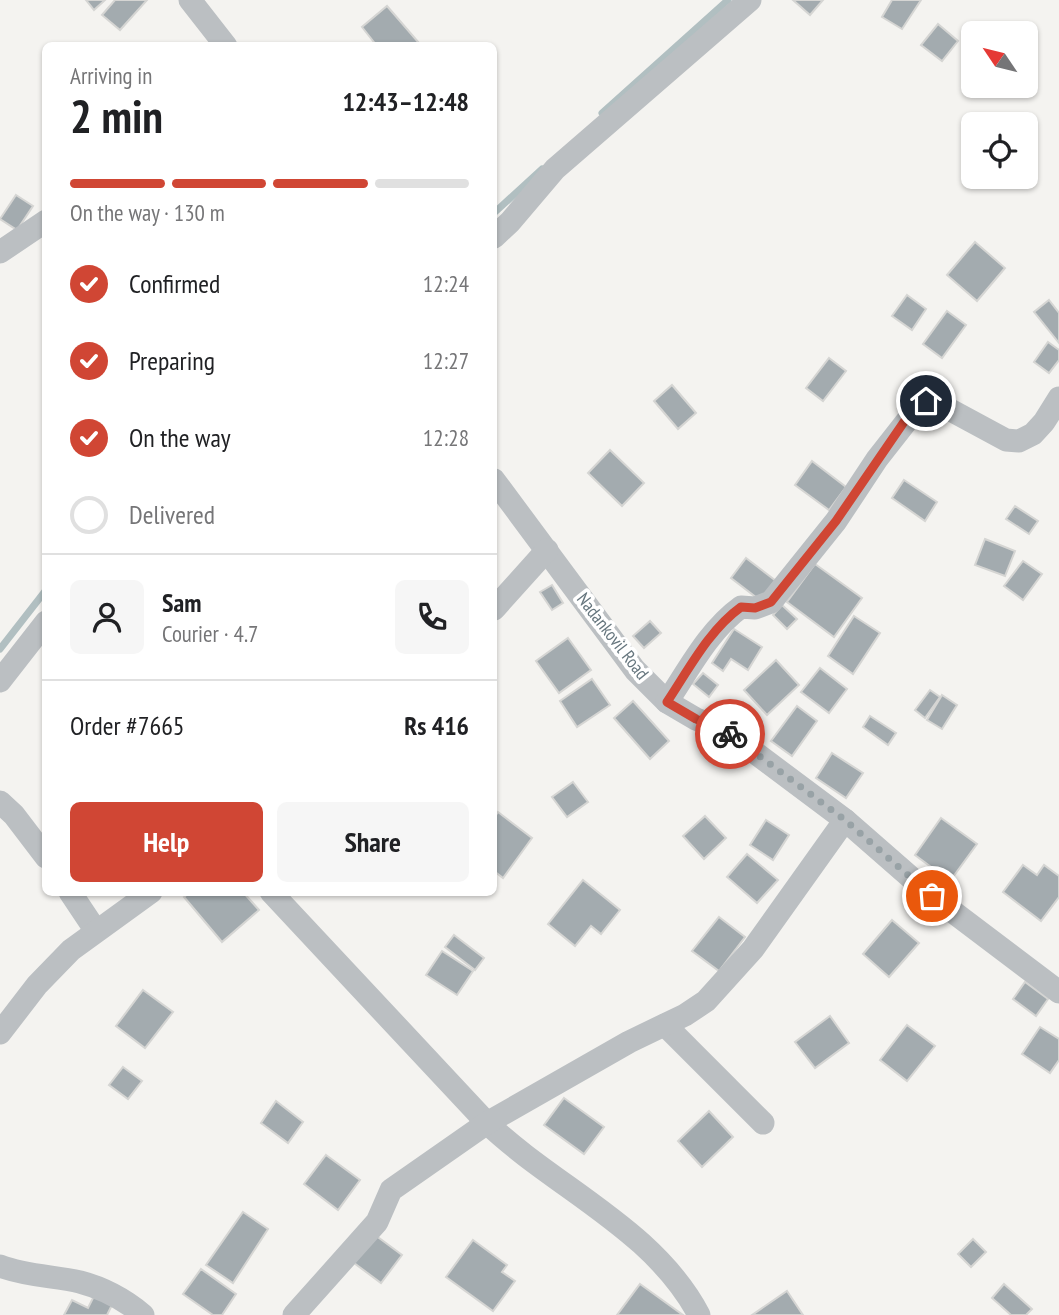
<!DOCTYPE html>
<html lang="en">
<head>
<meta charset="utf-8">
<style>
	body { margin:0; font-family:"PT Sans Narrow",sans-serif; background:#f6f6f6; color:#202124; height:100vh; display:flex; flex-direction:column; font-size:26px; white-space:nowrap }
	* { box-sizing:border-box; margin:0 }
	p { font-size:23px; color:#757577 }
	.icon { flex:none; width:38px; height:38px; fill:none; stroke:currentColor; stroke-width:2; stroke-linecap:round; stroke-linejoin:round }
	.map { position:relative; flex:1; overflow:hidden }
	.side { position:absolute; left:42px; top:42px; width:455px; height:854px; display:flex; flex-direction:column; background:#fff; border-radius:10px; box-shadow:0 2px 5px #0004 }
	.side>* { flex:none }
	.needle { width:46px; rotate:305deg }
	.buttons { position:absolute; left:961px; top:21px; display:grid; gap:14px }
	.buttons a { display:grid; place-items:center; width:77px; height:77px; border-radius:10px; background:#fff; box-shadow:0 2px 5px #0004; font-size:35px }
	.pin { position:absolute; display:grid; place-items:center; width:60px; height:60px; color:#fff; margin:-30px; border:4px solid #fff; border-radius:50%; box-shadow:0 2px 7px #0007 }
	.courier { position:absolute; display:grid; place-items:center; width:70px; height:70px; margin:-35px; border:5px solid #d04634; border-radius:50%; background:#fff; color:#222; box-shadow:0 2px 9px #0007 }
	.overview em { font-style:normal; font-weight:700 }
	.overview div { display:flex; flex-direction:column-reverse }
	.overview { display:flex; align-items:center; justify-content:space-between; height:119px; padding:0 28px }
	h1 { font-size:46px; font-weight:700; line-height:52px }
	.bar { display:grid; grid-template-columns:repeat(4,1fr); gap:10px 7px; align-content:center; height:84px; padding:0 28px }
	.bar i { height:9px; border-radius:5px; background:#e0e0e0 }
	.bar .on { background:#d04634 }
	.bar p { grid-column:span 4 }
	.line { display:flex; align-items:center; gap:18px; padding:0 28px; border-top:2px solid #e0e0e0 }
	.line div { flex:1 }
	.round { display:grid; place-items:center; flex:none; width:74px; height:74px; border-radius:10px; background:#f6f6f6 }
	ol { padding:0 28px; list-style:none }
	li { display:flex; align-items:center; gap:21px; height:77px }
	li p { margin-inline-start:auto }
	li .icon { padding:7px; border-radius:50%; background:#d04634; color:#fff; stroke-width:4 }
	li:last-child { color:#757577 }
	li i { width:38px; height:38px; border:4px solid #e0e0e0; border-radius:50% }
	.cta { display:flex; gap:14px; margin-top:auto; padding:14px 28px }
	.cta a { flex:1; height:80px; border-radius:10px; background:#d04634; color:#fff; font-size:28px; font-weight:700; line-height:80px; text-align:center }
	.cta a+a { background:#f6f6f6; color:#202124 }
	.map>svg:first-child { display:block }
</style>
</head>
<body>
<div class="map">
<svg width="1059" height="1315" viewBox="0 0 1059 1315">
	<rect width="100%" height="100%" fill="#f4f3f0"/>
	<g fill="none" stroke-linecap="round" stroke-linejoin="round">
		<g stroke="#b1bfc1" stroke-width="7">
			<path d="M602,113L728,0"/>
			<path d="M494,213L542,169"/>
			<path d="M0,649L46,590"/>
		</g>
	</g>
	<g fill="#a3abaf" stroke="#d5d5d3" stroke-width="2">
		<path d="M86,0H105L94,10Z"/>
		<path d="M115,0H147L120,30L102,15Z"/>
		<path d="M793,0H823L810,15Z"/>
		<path d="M892,0H921L902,29L882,17Z"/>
		<path d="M387,6L419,43L416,46H377L362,27Z"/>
		<path d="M938,24L958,41L942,61L921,45Z"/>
		<path d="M16,195L33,206L17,230L0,219Z"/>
		<path d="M975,242L1005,268L977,301L947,275Z"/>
		<path d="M907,295L926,309L912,330L892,316Z"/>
		<path d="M1049,300L1059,313V343L1034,312Z"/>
		<path d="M947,311L966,325L942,358L923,344Z"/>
		<path d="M1048,342L1059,350V360L1049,373L1034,362Z"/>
		<path d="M829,358L846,371L823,401L806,388Z"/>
		<path d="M672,385L696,413L678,429L654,401Z"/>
		<path d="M610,450L644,483L622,506L588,473Z"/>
		<path d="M812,461L846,487L829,510L795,485Z"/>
		<path d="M904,480L937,502L925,521L892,498Z"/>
		<path d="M1015,506L1038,521L1029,534L1006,519Z"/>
		<path d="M985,539L1015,551L1005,576L975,565Z"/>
		<path d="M746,558L776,581L761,601L731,578Z"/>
		<path d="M1023,561L1042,574L1023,600L1004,586Z"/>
		<path d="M815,564L862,598L834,637L787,602Z"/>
		<path d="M552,585L563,603L552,610L540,592Z"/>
		<path d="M782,605L797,619L787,629L773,615Z"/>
		<path d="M854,616L880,633L853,674L828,656Z"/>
		<path d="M650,621L661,633L644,648L633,636Z"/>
		<path d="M734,629L762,647L748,670L731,659L723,671L712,663Z"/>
		<path d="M568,638L591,670L559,693L536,661Z"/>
		<path d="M776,660L799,685L767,715L744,690Z"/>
		<path d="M820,668L847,689L829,713L801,692Z"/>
		<path d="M703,673L718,685L709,697L693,684Z"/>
		<path d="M592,679L610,705L577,727L560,701Z"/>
		<path d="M930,690L940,697L925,718L915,710Z"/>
		<path d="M942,695L957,705L942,729L927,720Z"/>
		<path d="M633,701L669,741L650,759L614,718Z"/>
		<path d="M797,706L817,721L792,756L771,741Z"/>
		<path d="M870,716L896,733L888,745L863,727Z"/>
		<path d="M832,753L863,773L846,798L816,778Z"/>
		<path d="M573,782L588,802L567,817L552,797Z"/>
		<path d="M498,812L532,838L503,878L494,871V818Z"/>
		<path d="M705,816L726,838L704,859L683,836Z"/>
		<path d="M941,818L977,844L950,881L915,855Z"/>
		<path d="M766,820L789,835L773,860L750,845Z"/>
		<path d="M747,854L778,880L757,903L727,877Z"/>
		<path d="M1023,865L1037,875L1044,865L1059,876V897L1041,921L1003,892Z"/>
		<path d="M583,880L620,910L601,934L591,926L575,946L548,924Z"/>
		<path d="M190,892H243L259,910L222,942L184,897Z"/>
		<path d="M719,917L745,937L719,971L692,951Z"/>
		<path d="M892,920L919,943L889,977L863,954Z"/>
		<path d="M454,935L484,958L475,970L445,947Z"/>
		<path d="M442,951L473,971L457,995L426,975Z"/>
		<path d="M1025,982L1048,999L1036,1016L1013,999Z"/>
		<path d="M143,990L173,1012L145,1048L116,1026Z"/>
		<path d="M830,1016L849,1043L815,1068L795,1042Z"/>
		<path d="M907,1025L935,1046L907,1081L880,1060Z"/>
		<path d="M1040,1027L1059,1039V1060L1050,1073L1022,1054Z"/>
		<path d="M123,1067L142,1081L128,1099L109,1085Z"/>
		<path d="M564,1098L604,1127L584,1154L544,1125Z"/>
		<path d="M276,1101L303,1122L288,1143L261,1123Z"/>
		<path d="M709,1111L733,1137L702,1167L678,1141Z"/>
		<path d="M326,1155L360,1180L338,1210L304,1184Z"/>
		<path d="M243,1212L268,1229L233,1283L206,1265Z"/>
		<path d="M371,1232L402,1255L381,1283L350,1260Z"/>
		<path d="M973,1239L986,1252L971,1267L958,1254Z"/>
		<path d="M473,1240L507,1265L502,1272L515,1281L493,1311L446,1277Z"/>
		<path d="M201,1269L236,1294L222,1315H213L183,1294Z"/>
		<path d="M640,1284L683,1315H617Z"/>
		<path d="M1004,1284L1032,1309L1026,1315H1011L992,1298Z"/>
		<path d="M787,1291L803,1315H752Z"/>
		<path d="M94,1296L112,1305L107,1315H64L72,1300L88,1308Z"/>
	</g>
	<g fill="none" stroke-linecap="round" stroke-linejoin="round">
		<g stroke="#bbbfc2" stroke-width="23">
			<path d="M190,0L226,46"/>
			<path d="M494,237L510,222L555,169L750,0"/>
			<path d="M0,252L46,221"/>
			<path d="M494,480L635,670L667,702L696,719L726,731L845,820L932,896L1059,992"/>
			<path d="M494,609L547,550"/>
			<path d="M0,681L46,622"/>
			<path d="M667,702C689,669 709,630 741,607L755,608L771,602L836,521L877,459L917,408L926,402L943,406L1006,440L1019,441L1033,434L1044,422L1059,398"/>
			<path d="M0,802L14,815L46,857"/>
			<path d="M70,892L96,931"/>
			<path d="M271,892L487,1123C555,1188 654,1229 699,1315"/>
			<path d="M665,1025L763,1123"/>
			<path d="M0,1033L37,985L71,950L151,892"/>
			<path d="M0,1266C26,1276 54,1276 80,1282C103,1288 125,1300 143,1315"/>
			<path d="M294,1315L377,1222L391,1190L487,1123L629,1042L685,1015L706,1001L753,949L845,820"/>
		</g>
	</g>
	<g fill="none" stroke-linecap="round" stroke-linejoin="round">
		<path stroke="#98a2a6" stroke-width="7" stroke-dasharray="0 12.6" d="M730,734L845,820L932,896"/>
		<path stroke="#d04634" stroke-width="9" d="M730,734L696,719L667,702C689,669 709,630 741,607L755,608L771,602L836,521L906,419L926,401"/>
	</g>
	<g text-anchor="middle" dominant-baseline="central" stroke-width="7" stroke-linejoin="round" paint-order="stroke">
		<g font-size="18" fill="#66767e" stroke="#fff">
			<text transform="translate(613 636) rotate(52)">Nadankovil Road</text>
		</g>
	</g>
</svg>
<div class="buttons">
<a><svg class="needle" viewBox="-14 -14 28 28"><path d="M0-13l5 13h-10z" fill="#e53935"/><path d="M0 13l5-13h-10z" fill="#757577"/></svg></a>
<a><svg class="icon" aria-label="locate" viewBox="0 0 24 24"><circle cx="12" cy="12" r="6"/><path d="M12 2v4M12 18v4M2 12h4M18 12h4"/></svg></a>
</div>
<div class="pin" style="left:932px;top:896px;background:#ea580c"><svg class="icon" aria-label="bag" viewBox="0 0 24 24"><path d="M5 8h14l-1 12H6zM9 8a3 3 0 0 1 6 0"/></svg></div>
<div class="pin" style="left:926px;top:401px;background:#1f2937"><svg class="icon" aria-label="home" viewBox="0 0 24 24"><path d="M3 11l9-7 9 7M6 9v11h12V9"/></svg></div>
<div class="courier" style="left:730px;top:734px"><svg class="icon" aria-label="bike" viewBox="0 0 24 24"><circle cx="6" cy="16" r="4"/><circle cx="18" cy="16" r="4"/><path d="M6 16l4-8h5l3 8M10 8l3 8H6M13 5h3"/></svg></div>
<section class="side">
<div class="overview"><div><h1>2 min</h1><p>Arriving in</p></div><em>12:43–12:48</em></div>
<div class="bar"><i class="on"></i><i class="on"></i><i class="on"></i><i></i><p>On the way · 130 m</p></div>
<ol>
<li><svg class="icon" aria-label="check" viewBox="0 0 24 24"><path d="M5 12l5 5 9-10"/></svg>Confirmed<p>12:24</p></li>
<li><svg class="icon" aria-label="check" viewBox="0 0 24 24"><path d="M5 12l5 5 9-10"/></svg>Preparing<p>12:27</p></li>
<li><svg class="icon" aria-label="check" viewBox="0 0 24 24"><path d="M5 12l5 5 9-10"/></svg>On the way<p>12:28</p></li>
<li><i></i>Delivered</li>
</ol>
<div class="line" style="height:126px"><a class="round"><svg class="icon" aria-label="person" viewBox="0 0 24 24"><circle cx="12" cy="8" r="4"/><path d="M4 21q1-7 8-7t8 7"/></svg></a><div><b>Sam</b><p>Courier · 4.7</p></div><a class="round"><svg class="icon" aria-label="phone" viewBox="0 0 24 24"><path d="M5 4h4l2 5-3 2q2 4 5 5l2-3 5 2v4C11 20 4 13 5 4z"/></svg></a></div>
<div class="line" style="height:91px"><div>Order #7665</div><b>Rs 416</b></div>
<div class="cta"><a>Help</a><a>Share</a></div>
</section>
</div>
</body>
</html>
